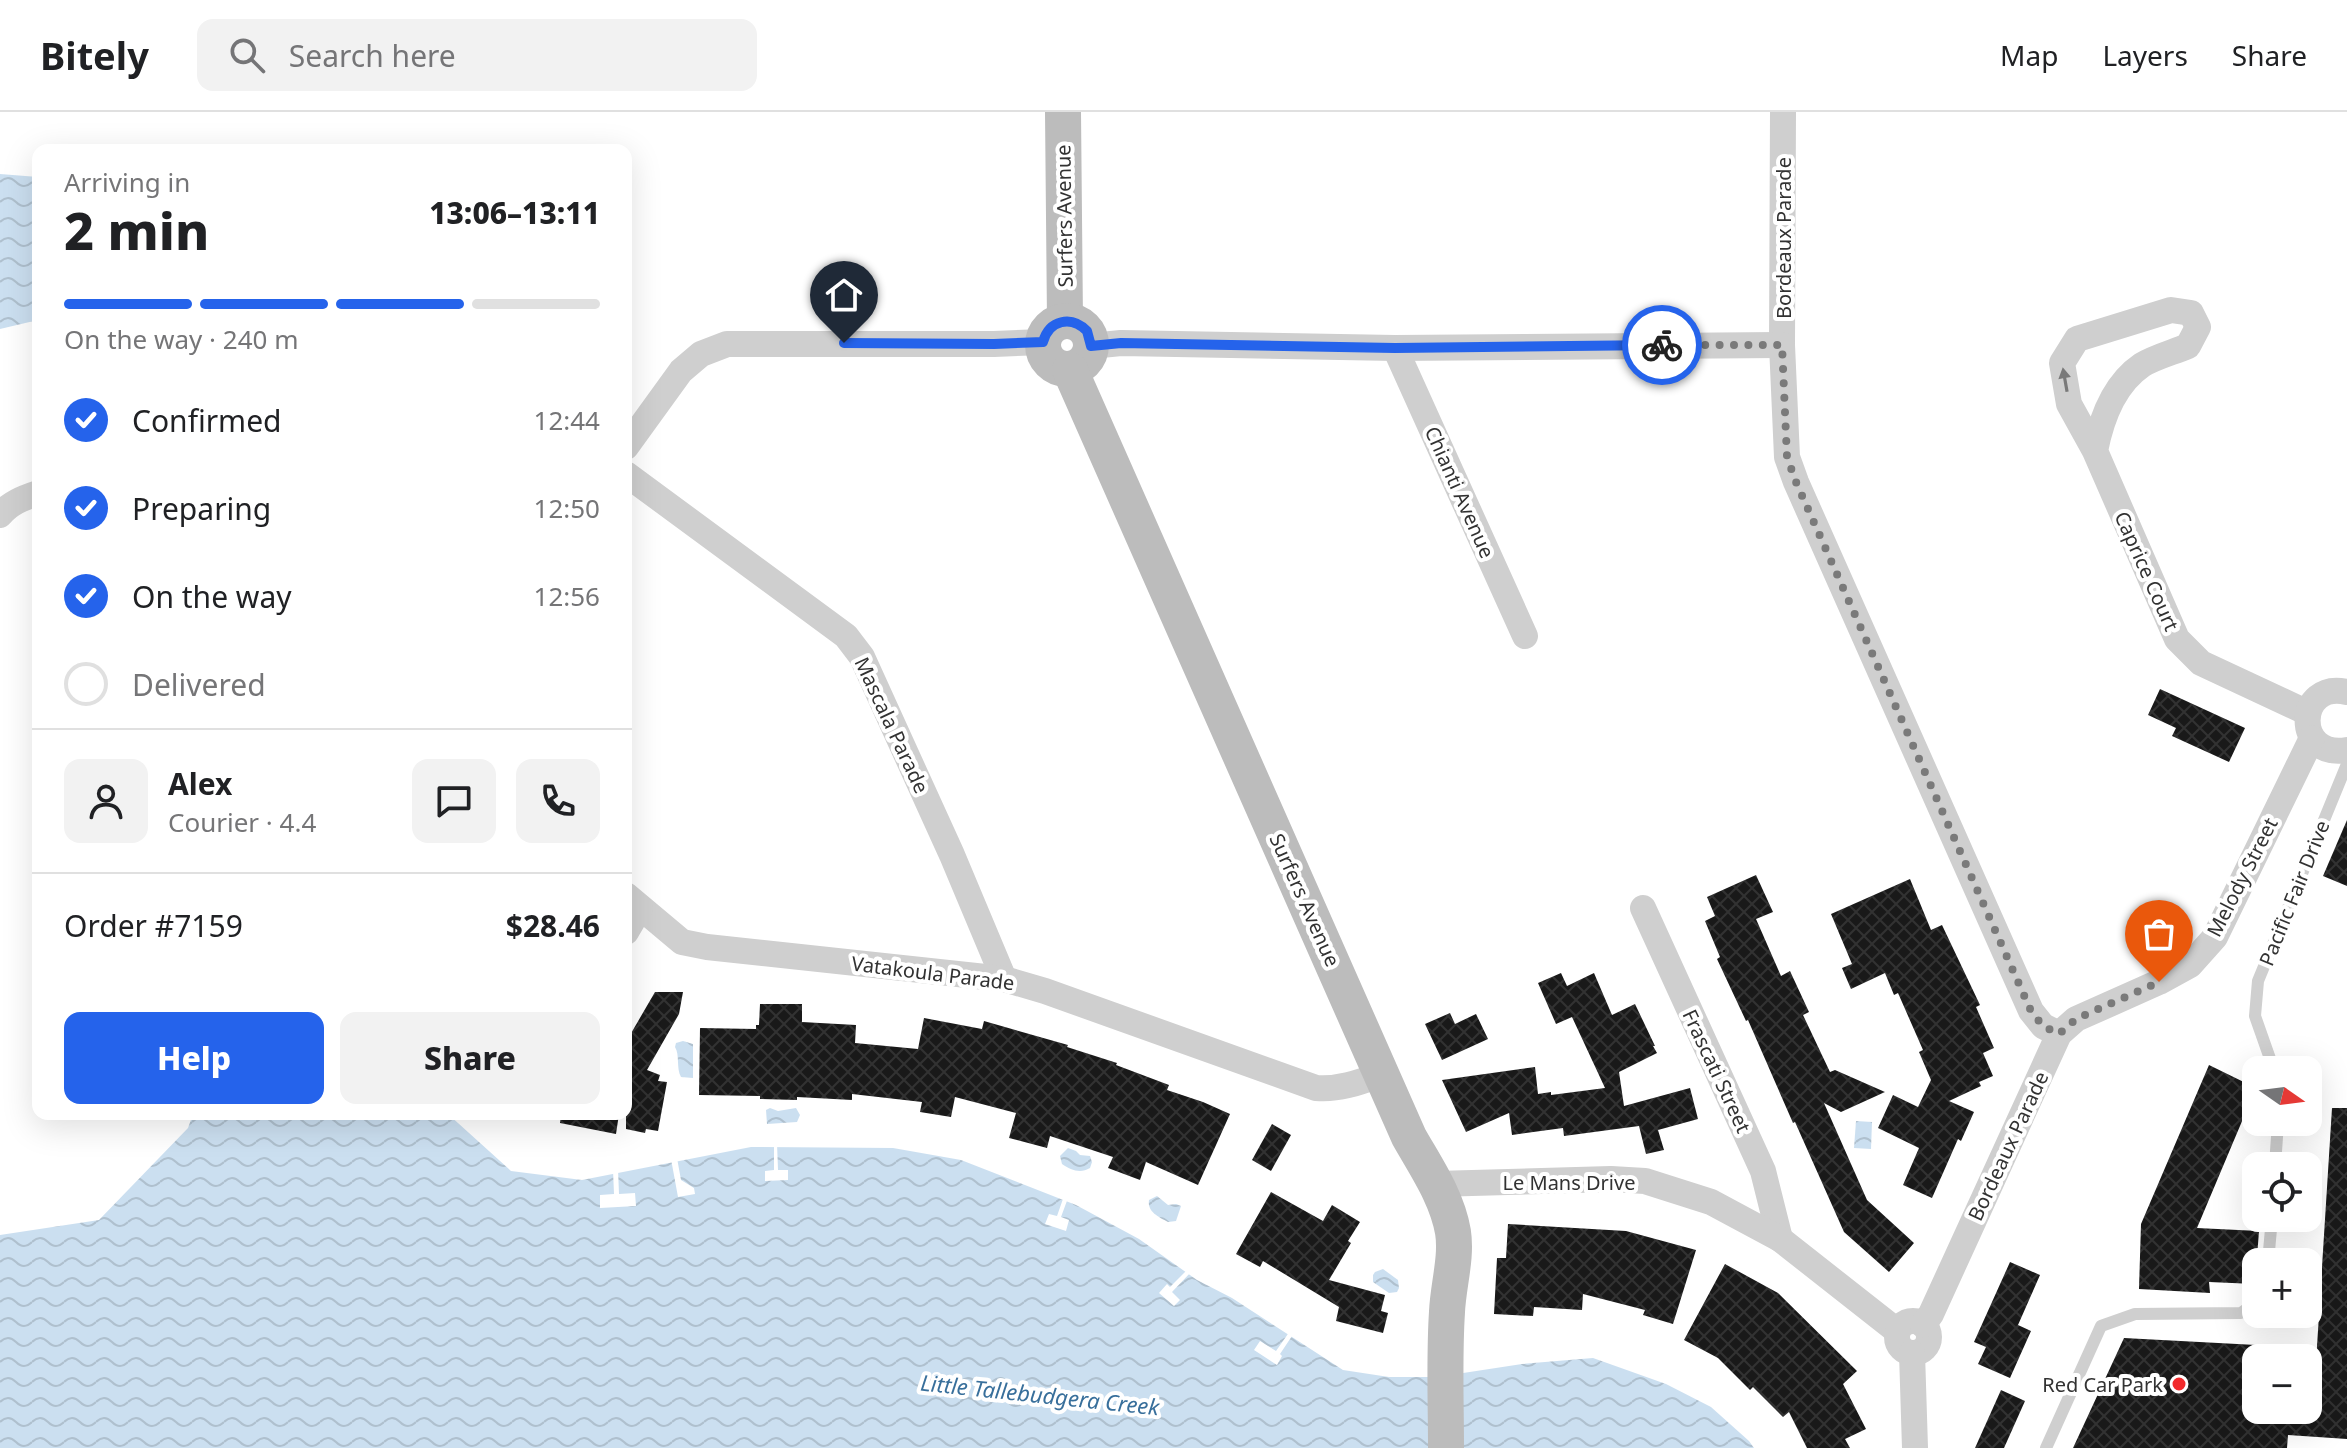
<!DOCTYPE html>
<html lang="en">
<head>
<meta charset="utf-8">
<style>
	body { margin:0; font-family:"Noto Sans",sans-serif; background:#f2f2f2; color:#202124; height:100vh; display:flex; flex-direction:column; font-size:30px; white-space:nowrap }
	* { box-sizing:border-box; margin:0 }
	p { font-size:26px; color:#757577 }
	.icon { flex:none; width:44px; height:44px; fill:none; stroke:currentColor; stroke-width:2; stroke-linecap:round; stroke-linejoin:round }
	.map { position:relative; flex:1; overflow:hidden }
	.sheet { position:absolute; left:32px; top:32px; width:600px; height:976px; display:flex; flex-direction:column; background:#fff; border-radius:16px; box-shadow:0 8px 32px #0002 }
	.sheet>* { flex:none }
	.needle { width:52px; rotate:104deg }
	.fabs { position:absolute; left:2242px; top:944px; display:grid; gap:16px }
	.fabs a { display:grid; place-items:center; width:80px; height:80px; border-radius:16px; background:#fff; box-shadow:0 8px 32px #0002; font-size:40px }
	.pin { position:absolute; display:grid; place-items:center; width:68px; height:68px; color:#fff; margin:-82px -34px; border-radius:50% 50% 50% 0; rotate:-45deg; box-shadow:0 0 8px #0007 }
	.pin .icon { rotate:45deg }
	.courier { position:absolute; display:grid; place-items:center; width:80px; height:80px; margin:-40px; border:6px solid #2563eb; border-radius:50%; background:#fff; color:#222; box-shadow:0 2px 10px #0007 }
	.summary em { font-style:normal; font-weight:800 }
	.summary div { display:flex; flex-direction:column-reverse }
	.summary { display:flex; align-items:center; justify-content:space-between; height:136px; padding:0 32px }
	h1 { font-size:52px; font-weight:800; line-height:60px }
	.bar { display:grid; grid-template-columns:repeat(4,1fr); gap:12px 8px; align-content:center; height:96px; padding:0 32px }
	.bar i { height:10px; border-radius:6px; background:#e0e0e0 }
	.bar .current { background:#2563eb }
	.bar p { grid-column:span 4 }
	.line { display:flex; align-items:center; gap:20px; padding:0 32px; border-top:2px solid #e0e0e0 }
	.line div { flex:1 }
	.round { display:grid; place-items:center; flex:none; width:84px; height:84px; border-radius:16px; background:#f2f2f2 }
	ol { padding:0 32px; list-style:none }
	li { display:flex; align-items:center; gap:24px; height:88px }
	li p { margin-inline-start:auto }
	li .icon { padding:8px; border-radius:50%; background:#2563eb; color:#fff; stroke-width:4 }
	li:last-child { color:#757577 }
	li i { width:44px; height:44px; border:4px solid #e0e0e0; border-radius:50% }
	.action { display:flex; gap:16px; margin-top:auto; padding:16px 32px }
	.action a { flex:1; height:92px; border-radius:16px; background:#2563eb; color:#fff; font-size:32px; font-weight:800; line-height:92px; text-align:center }
	.action a+a { background:#f2f2f2; color:#202124 }
	header { display:flex; align-items:center; gap:48px; box-sizing:border-box; height:112px; padding:0 40px; background:#fff; border-bottom:2px solid #e0e0e0 }
	header strong { font-size:38px }
	nav { display:flex; gap:44px; margin-inline-start:auto; font-size:28px }
	.search { width:560px; height:72px; background:#f2f2f2; display:flex; align-items:center; gap:20px; box-sizing:border-box; padding:0 28px; border-radius:16px; color:#757577; font-size:30px }
	.map>svg:first-child { display:block }
</style>
</head>
<body>
<header>
<strong>Bitely</strong>
<div class="search"><svg class="icon" aria-label="search" viewBox="0 0 24 24"><circle cx="10" cy="10" r="6"/><path d="M15 15l6 6"/></svg>Search here</div>
<nav><a>Map</a><a>Layers</a><a>Share</a></nav>
</header>
<div class="map">
<svg width="2347" height="1336" viewBox="0 0 2347 1336">
	<defs>
		<pattern id="water-waves" width="16" height="10" patternUnits="userSpaceOnUse" patternTransform="scale(2)"><rect width="16" height="10" fill="#cbdff0"/><path d="M0 5q4-4 8 0t8 0" fill="none" stroke="#afc0ce"/></pattern>
		<pattern id="building-cross-hatch" width="8" height="8" patternUnits="userSpaceOnUse" patternTransform="scale(2)"><rect width="8" height="8" fill="#191919"/><path d="M0 0l8 8M0 8l8-8" fill="none" stroke="#323232"/></pattern>
	</defs>
	<rect width="100%" height="100%" fill="#fff"/>
	<g fill="url(#water-waves)">
		<path d="M0,62L38,65V208L0,217Z"/>
		<path d="M683,929L693,932V966L681,965C676,956 680,943 675,935L676,931Z"/>
		<path d="M770,996L778,999L796,996L800,1003L797,1010L767,1012L766,998Z"/>
		<path d="M193,1002H448L511,1059L582,1068L751,1035L893,1036L961,1048L1076,1093L1139,1127L1197,1168L1232,1186L1343,1258L1389,1265H1437L1522,1252L1593,1246L1666,1272L1711,1295L1749,1329L1754,1336H0V1123L99,1108L188,1016Z"/>
		<path d="M1856,1009L1872,1010L1871,1037L1854,1036Z"/>
		<path d="M1068,1036L1076,1039L1080,1043L1090,1044L1092,1050L1090,1056C1080,1062 1071,1058 1062,1052L1060,1044Z"/>
		<path d="M1157,1084L1168,1093L1176,1092L1181,1094L1176,1109L1168,1110C1159,1105 1147,1100 1149,1088Z"/>
		<path d="M1383,1157L1398,1168L1399,1176L1397,1180L1389,1181L1373,1170V1163L1375,1160Z"/>
	</g>
	<g fill="#fff">
		<path d="M774,1031H777L778,1058H788V1068L765,1069V1059L774,1058Z"/>
		<path d="M677,1046L681,1068L694,1076L695,1082L678,1085L671,1047Z"/>
		<path d="M618,1057L619,1082L635,1081L636,1094L600,1096V1083L614,1082L613,1058Z"/>
		<path d="M1064,1084L1068,1086L1061,1105L1069,1108L1066,1119L1045,1112L1049,1102L1057,1104Z"/>
		<path d="M1188,1157L1192,1159L1172,1180L1180,1188L1174,1194L1159,1181L1167,1172L1170,1175Z"/>
		<path d="M1290,1219L1294,1221L1280,1242L1282,1244L1277,1253L1254,1238L1260,1229L1276,1239Z"/>
	</g>
	<g fill="url(#building-cross-hatch)">
		<path d="M2160,577L2245,616L2229,650L2172,624L2176,616L2148,603Z"/>
		<path d="M2347,708V774L2323,764Z"/>
		<path d="M1756,763L1773,800L1756,807L1781,864L1790,859L1809,900L1803,903L1830,960L1835,958L1885,980L1841,1000L1824,991L1867,1088L1914,1131L1889,1160L1844,1120L1795,1010L1793,1011L1748,908L1746,909L1717,847L1720,845L1705,809L1715,804L1707,785Z"/>
		<path d="M1910,767L1931,818L1942,813L1980,893L1976,895L1994,936L1983,941L1993,964L1979,970L1981,974L1949,989L1974,1000L1961,1029L1958,1027L1932,1086L1903,1073L1919,1036L1878,1016L1893,983L1918,995L1931,968L1919,940L1923,938L1898,881L1894,883L1885,861L1851,877L1842,856L1852,852L1831,802Z"/>
		<path d="M1561,861L1567,874L1594,861L1612,903L1635,892L1655,934H1653L1657,941L1619,960L1624,994L1690,976L1698,1007L1658,1018L1664,1038L1646,1042L1639,1014L1564,1024L1563,1016L1512,1023L1509,1001L1466,1020L1442,968L1535,955L1538,982L1551,980V983L1605,976L1572,905L1556,912L1538,871Z"/>
		<path d="M655,880H683L679,902L647,958L660,963L658,969L667,970L658,1019L646,1017L645,1021L626,1017V930Z"/>
		<path d="M760,892H802V910L856,913L855,931L918,937L924,906L982,917L984,909L1068,933L1067,935L1117,951L1116,953L1169,973L1167,978L1203,990L1230,1002L1198,1073L1146,1050L1140,1068L1108,1056L1113,1045L1050,1024L1047,1036L1009,1026L1016,1001L955,985L951,1005L920,1000L922,990L852,982V988L797,985V988L760,987V984L699,983L700,916L756,917V913H759Z"/>
		<path d="M1450,901L1455,912L1476,902L1488,927L1442,948L1425,912Z"/>
		<path d="M2209,953L2256,976L2197,1116L2259,1119L2255,1172L2209,1170L2210,1181L2139,1177L2141,1112Z"/>
		<path d="M2332,996H2347V1327L2288,1323L2287,1336H2073L2124,1226L2256,1233V1298H2313Z"/>
		<path d="M561,1002H619L616,1022L560,1011Z"/>
		<path d="M1272,1012L1291,1023L1271,1059L1252,1048Z"/>
		<path d="M1271,1080L1323,1109L1332,1093L1360,1110L1348,1129L1351,1131L1329,1168L1385,1183L1381,1199L1388,1201L1383,1221L1336,1209L1339,1195L1263,1149L1260,1155L1236,1142Z"/>
		<path d="M1508,1112L1626,1119L1696,1138L1673,1212L1643,1203L1645,1198L1583,1182L1582,1198L1534,1195L1533,1204L1494,1202L1497,1146H1506Z"/>
		<path d="M2010,1150L2040,1163L2018,1213L2031,1219L2010,1266L1978,1252L1986,1235L1974,1230Z"/>
		<path d="M1725,1152L1778,1181L1857,1259L1843,1272L1866,1317L1845,1327L1850,1336H1807L1789,1300L1783,1305L1753,1275L1750,1278L1718,1246L1684,1228Z"/>
		<path d="M2001,1278L2025,1289L2004,1336H1975Z"/>
	</g>
	<g fill="none" stroke-linecap="round" stroke-linejoin="round">
		<g stroke="#cfcfcf" stroke-width="12">
			<path d="M2274,958L2255,904L2258,869L2347,652"/>
			<path d="M2275,1054L2278,1010"/>
			<path d="M2268,1150L2272,1106"/>
			<path d="M2046,1336L2101,1214L2135,1202L2241,1201L2256,1190"/>
		</g>
		<g stroke="#cfcfcf" stroke-width="26">
			<path d="M1783,0L1782,233L1787,345L1796,370L2031,899L2043,914L2059,922"/>
			<path d="M1091,234L1121,231L1395,236L1782,233"/>
			<path d="M1395,236L1525,524"/>
			<path d="M626,335L681,259L701,242L727,232H994L1043,230"/>
			<path d="M2095,339C2101,308 2114,272 2142,253C2155,245 2174,240 2188,234L2198,215L2191,201L2171,198L2077,227L2062,251L2069,292L2095,339L2177,527L2201,551L2308,601"/>
			<path d="M626,362L846,524L862,545L952,743L1004,867"/>
			<path d="M0,403C10,391 23,386 38,381"/>
			<path d="M2347,580C2296,568 2293,647 2347,638"/>
			<path d="M626,783L682,830L707,835L1004,867L1045,879L1316,976C1340,978 1360,970 1382,962"/>
			<path d="M1643,796L1763,1059L1780,1127"/>
			<path d="M626,820L640,796"/>
			<path d="M1436,1072L1611,1067L1645,1069L1711,1090L1780,1127L1897,1219"/>
			<circle cx="1913" cy="1225" r="16"/>
			<path d="M1923,1213L1931,1202L2059,922L2076,907L2159,870L2190,853L2215,825L2312,626"/>
			<path d="M1912,1241L1915,1336"/>
		</g>
		<g stroke="#bcbcbc" stroke-width="36">
			<path d="M1063,0L1065,209"/>
			<circle cx="1067" cy="233" r="24"/>
			<path d="M1070,258L1409,1025C1426,1055 1447,1085 1453,1120C1457,1146 1448,1174 1447,1200C1444,1245 1446,1291 1446,1336"/>
		</g>
	</g>
	<defs><path id="oneway-solid" d="M-6-.8H1V-3.2L6.5 0L1 3.2V.8H-6Z" transform="scale(2)"/></defs>
	<use fill="#797979" href="#oneway-solid" transform="translate(2065 268) rotate(-100)"/>
	<g fill="none" stroke-linecap="round" stroke-linejoin="round">
		<path stroke="#7a7a7a" stroke-width="8" stroke-dasharray="0 14.4" d="M1662,233H1782L1787,345L1796,370L2031,899L2043,914L2059,922L2076,907L2159,870"/>
		<path stroke="#2563eb" stroke-width="10" d="M844,231L994,232L1043,230C1049,208 1071,203 1087,219L1091,234L1121,231L1395,236L1662,233"/>
	</g>
	<circle fill="#f22a2c" stroke="#fff" stroke-width="3" cx="2179" cy="1272" r="8"/>
	<g text-anchor="middle" dominant-baseline="central" stroke-width="8" stroke-linejoin="round" paint-order="stroke">
		<g font-size="20" fill="#323232" stroke="#fff">
			<text transform="translate(1064 104) rotate(-91)">Surfers Avenue</text>
			<text transform="translate(1783 126) rotate(-90)">Bordeaux Parade</text>
			<text transform="translate(1460 380) rotate(66)">Chianti Avenue</text>
			<text transform="translate(2147 459) rotate(66)">Caprice Court</text>
			<text transform="translate(892 613) rotate(65)">Mascala Parade</text>
			<text transform="translate(2242 765) rotate(-63)">Melody Street</text>
			<text transform="translate(2294 781) rotate(-68)">Pacific Fair Drive</text>
			<text transform="translate(1305 788) rotate(66)">Surfers Avenue</text>
			<text transform="translate(933 861) rotate(7)">Vatakoula Parade</text>
			<text transform="translate(1717 959) rotate(65)">Frascati Street</text>
			<text transform="translate(2008 1034) rotate(-65)">Bordeaux Parade</text>
			<text x="1569" y="1070">Le Mans Drive</text>
		</g>
		<g font-size="20" fill="#323232" stroke="#fff" text-anchor="end">
			<text x="2163" y="1272">Red Car Park</text>
		</g>
		<g font-size="22" font-style="italic" fill="#386f9b" stroke="#fff">
			<text transform="translate(1040 1282) rotate(6)">Little Tallebudgera Creek</text>
		</g>
	</g>
</svg>
<div class="fabs">
<a><svg class="needle" viewBox="-14 -14 28 28"><path d="M0-13l5 13h-10z" fill="#e53935"/><path d="M0 13l5-13h-10z" fill="#757577"/></svg></a>
<a><svg class="icon" aria-label="locate" viewBox="0 0 24 24"><circle cx="12" cy="12" r="6"/><path d="M12 2v4M12 18v4M2 12h4M18 12h4"/></svg></a>
<a>+</a>
<a>−</a>
</div>
<div class="pin" style="left:2159px;top:870px;background:#ea580c"><svg class="icon" aria-label="bag" viewBox="0 0 24 24"><path d="M5 8h14l-1 12H6zM9 8a3 3 0 0 1 6 0"/></svg></div>
<div class="pin" style="left:844px;top:231px;background:#1f2937"><svg class="icon" aria-label="home" viewBox="0 0 24 24"><path d="M3 11l9-7 9 7M6 9v11h12V9"/></svg></div>
<div class="courier" style="left:1662px;top:233px"><svg class="icon" aria-label="bike" viewBox="0 0 24 24"><circle cx="6" cy="16" r="4"/><circle cx="18" cy="16" r="4"/><path d="M6 16l4-8h5l3 8M10 8l3 8H6M13 5h3"/></svg></div>
<section class="sheet">
<div class="summary"><div><h1>2 min</h1><p>Arriving in</p></div><em>13:06–13:11</em></div>
<div class="bar"><i class="current"></i><i class="current"></i><i class="current"></i><i></i><p>On the way · 240 m</p></div>
<ol>
<li><svg class="icon" aria-label="check" viewBox="0 0 24 24"><path d="M5 12l5 5 9-10"/></svg>Confirmed<p>12:44</p></li>
<li><svg class="icon" aria-label="check" viewBox="0 0 24 24"><path d="M5 12l5 5 9-10"/></svg>Preparing<p>12:50</p></li>
<li><svg class="icon" aria-label="check" viewBox="0 0 24 24"><path d="M5 12l5 5 9-10"/></svg>On the way<p>12:56</p></li>
<li><i></i>Delivered</li>
</ol>
<div class="line" style="height:144px"><a class="round"><svg class="icon" aria-label="person" viewBox="0 0 24 24"><circle cx="12" cy="8" r="4"/><path d="M4 21q1-7 8-7t8 7"/></svg></a><div><b>Alex</b><p>Courier · 4.4</p></div><a class="round"><svg class="icon" aria-label="chat" viewBox="0 0 24 24"><path d="M4 5h16v11H9l-5 4z"/></svg></a><a class="round"><svg class="icon" aria-label="phone" viewBox="0 0 24 24"><path d="M5 4h4l2 5-3 2q2 4 5 5l2-3 5 2v4C11 20 4 13 5 4z"/></svg></a></div>
<div class="line" style="height:104px"><div>Order #7159</div><b>$28.46</b></div>
<div class="action"><a>Help</a><a>Share</a></div>
</section>
</div>
</body>
</html>
